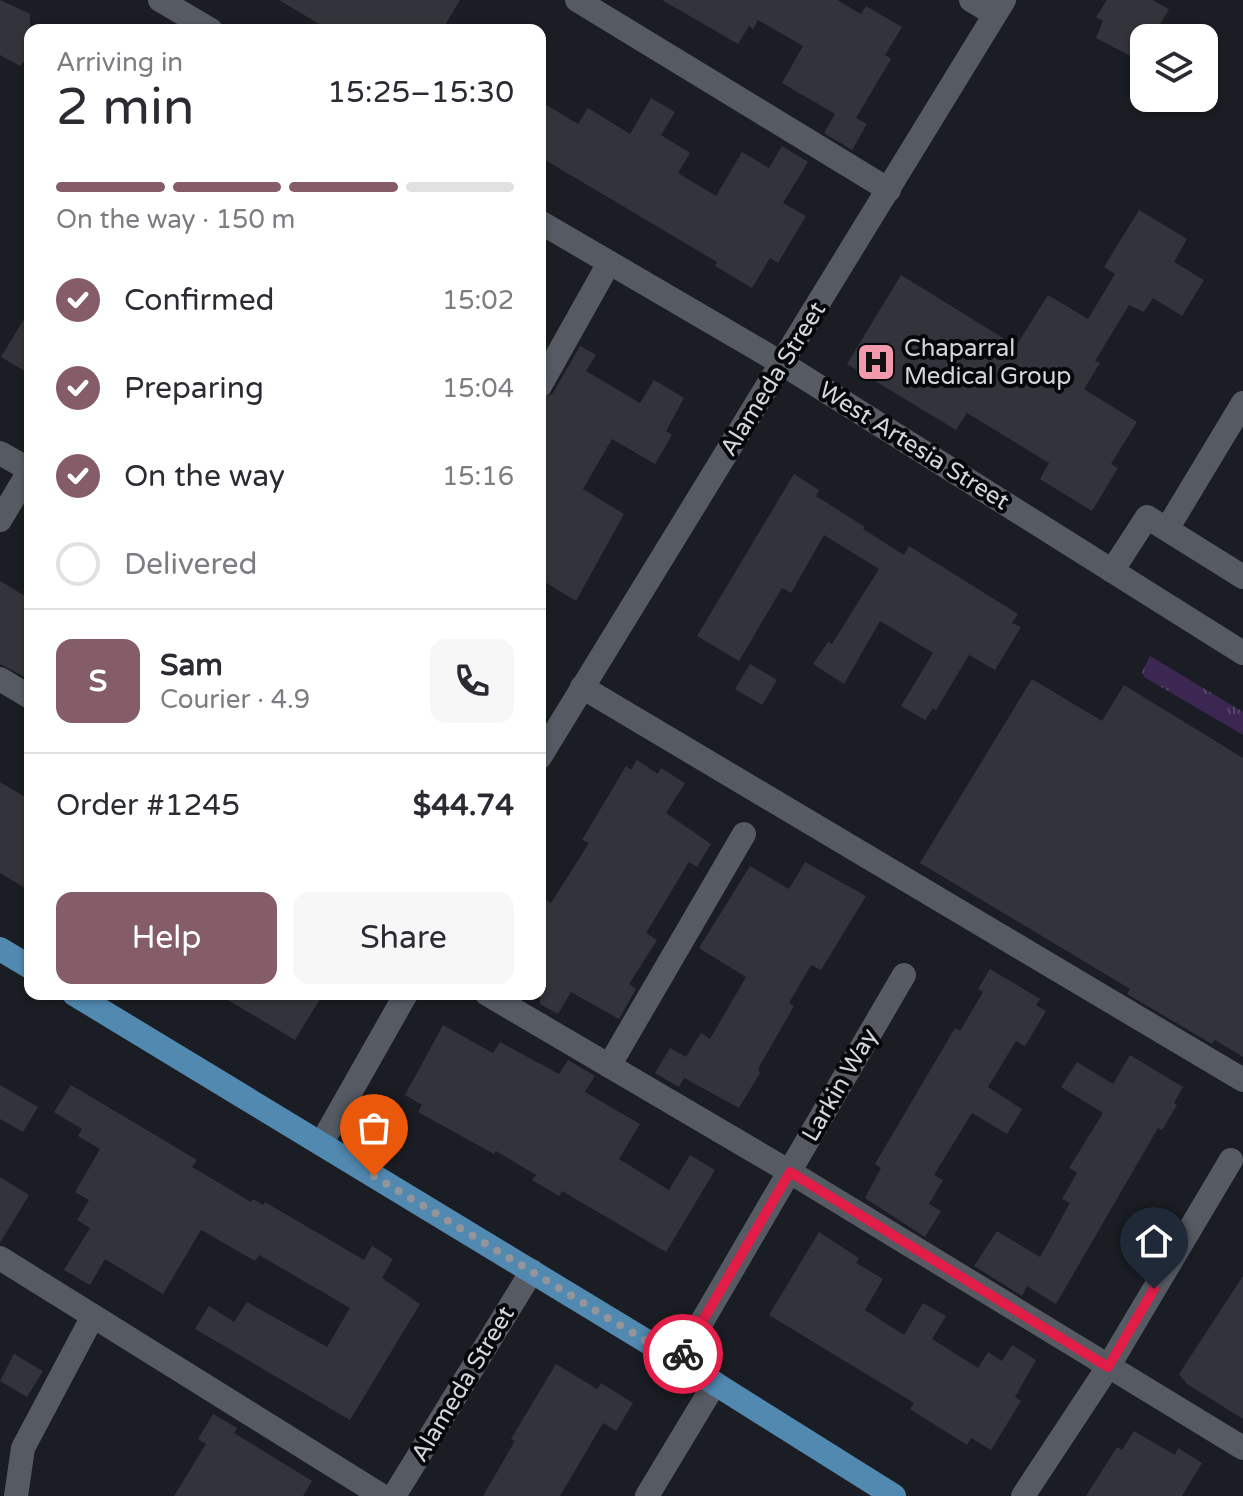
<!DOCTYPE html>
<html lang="en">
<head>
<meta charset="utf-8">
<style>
	body { margin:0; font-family:"Varela Round",sans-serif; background:#f7f7f7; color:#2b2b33; height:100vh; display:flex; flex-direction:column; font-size:30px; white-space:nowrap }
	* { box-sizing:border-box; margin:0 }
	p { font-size:26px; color:#7c7c81 }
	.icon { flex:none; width:44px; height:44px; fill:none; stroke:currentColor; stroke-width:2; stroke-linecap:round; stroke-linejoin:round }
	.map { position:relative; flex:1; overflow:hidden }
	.details { position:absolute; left:24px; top:24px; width:522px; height:976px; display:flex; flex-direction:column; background:#fff; border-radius:16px; box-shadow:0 2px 6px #0004 }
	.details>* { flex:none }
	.tools { position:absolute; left:1130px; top:24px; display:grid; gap:16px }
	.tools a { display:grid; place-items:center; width:88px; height:88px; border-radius:16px; background:#fff; box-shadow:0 2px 6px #0004; font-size:40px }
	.pin { position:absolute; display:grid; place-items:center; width:68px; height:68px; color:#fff; margin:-82px -34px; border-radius:50% 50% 50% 0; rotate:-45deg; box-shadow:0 0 8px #0007 }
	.pin .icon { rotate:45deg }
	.courier { position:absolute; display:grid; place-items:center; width:80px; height:80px; margin:-40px; border:6px solid #e11d48; border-radius:50%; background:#fff; color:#222; box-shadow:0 2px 10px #0007 }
	.overview em { font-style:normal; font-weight:600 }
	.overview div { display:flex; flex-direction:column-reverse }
	.overview { display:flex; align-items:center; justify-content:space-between; height:136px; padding:0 32px }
	h1 { font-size:52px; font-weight:600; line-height:60px }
	.bar { display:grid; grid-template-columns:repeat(4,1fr); gap:12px 8px; align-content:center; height:96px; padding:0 32px }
	.bar i { height:10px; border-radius:6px; background:#e1e1e2 }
	.bar .selected { background:#855d69 }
	.bar p { grid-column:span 4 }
	.line { display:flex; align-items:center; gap:20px; padding:0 32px; border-top:2px solid #e1e1e2 }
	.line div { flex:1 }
	.round { display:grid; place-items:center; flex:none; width:84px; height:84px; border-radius:16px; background:#f7f7f7 }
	ol { padding:0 32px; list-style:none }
	li { display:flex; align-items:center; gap:24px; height:88px }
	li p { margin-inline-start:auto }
	li .icon { padding:8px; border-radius:50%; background:#855d69; color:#fff; stroke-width:4 }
	li:last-child { color:#7c7c81 }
	li i { width:44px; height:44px; border:4px solid #e1e1e2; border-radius:50% }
	.primary-button { display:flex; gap:16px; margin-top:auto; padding:16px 32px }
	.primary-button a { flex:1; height:92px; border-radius:16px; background:#855d69; color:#fff; font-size:32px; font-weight:600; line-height:92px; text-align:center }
	.primary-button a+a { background:#f7f7f7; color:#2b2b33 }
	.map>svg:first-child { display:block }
</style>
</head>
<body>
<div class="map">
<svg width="1243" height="1496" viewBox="0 0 1243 1496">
	<defs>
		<pattern id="grass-tufts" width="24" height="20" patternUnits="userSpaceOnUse" patternTransform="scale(2)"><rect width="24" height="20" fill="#3b2752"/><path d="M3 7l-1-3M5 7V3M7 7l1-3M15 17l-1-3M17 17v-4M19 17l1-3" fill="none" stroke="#56466a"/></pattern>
	</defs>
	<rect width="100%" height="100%" fill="#1a1d23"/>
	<path fill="url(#grass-tufts)" d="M1150,656L1243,712V735L1144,677L1142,672Z"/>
	<g fill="#33343b">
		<path d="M0,0L30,14V66L23,62L20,66L0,55Z"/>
		<path d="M279,0H460L442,30H329Z"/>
		<path d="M662,0H837L861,14L866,6L902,27L885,55L891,59L856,118L867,124L852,150L824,133L835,114L782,83L803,46L758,20L753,29L749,26L738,44Z"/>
		<path d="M1107,0H1152L1169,9L1152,38H1144V63L1096,38L1103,21L1096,17Z"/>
		<path d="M651,98L675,112L661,135L690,153L678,173L716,196L742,152L769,168L782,146L808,162L783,203L806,216L778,263L770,258L752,288L715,266L717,262L540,157V101L578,124L588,108L630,134Z"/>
		<path d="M1139,210L1187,239L1174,262L1204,280L1182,316L1153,298L1144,312L1129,305L1095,361L1100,363L1084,389L1137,422L1111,464L1118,468L1092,511L1040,479L1049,463L967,413L956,430L847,364L901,275L1016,346L1048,295L1088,319L1115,274L1104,267Z"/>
		<path d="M30,309V374L1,357Z"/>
		<path d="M580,346L596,355L586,371L640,403L654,380L684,398L666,431L672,435L655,464L612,439L583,489L624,514L576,601L540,579V401L553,393Z"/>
		<path d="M794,474L819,490L816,496L865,527L863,529L904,555L909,546L1018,614L1012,623L1021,627L995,670L969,655L936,710L933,708L925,720L901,706L933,653L880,621L844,684L813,664L828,642L832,644L879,569L824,535L791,593L782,588L739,661L697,636Z"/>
		<path d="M0,581L30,599V680L0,664Z"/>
		<path d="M750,664L777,680L762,705L735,689Z"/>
		<path d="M1032,679L1102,721L1124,685L1243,758V1057L1215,1040L1212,1044L1127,994L1130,989L920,863Z"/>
		<path d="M637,760L658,774L661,768L685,783L666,813L711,844L697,867L689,862L646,933L657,940L629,984L636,989L619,1019L571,992L558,1014L540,1004V896L551,903L589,843L582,840L626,766L631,770Z"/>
		<path d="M0,782L30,800V891L0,873Z"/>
		<path d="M805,862L866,896L821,970L811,965L789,1003L794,1006L758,1069L760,1073L739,1108L684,1078L679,1087L655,1073L670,1048L686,1057L701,1033L710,1039L746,977L699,948L750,866L789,889Z"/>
		<path d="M990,969L1040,999L1036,1005L1046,1011L1025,1046L1016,1041L988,1087L1022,1109L1007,1134L972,1113L934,1175L943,1180L929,1204L941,1211L925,1237L865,1198L881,1168L875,1164L955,1028L960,1031L983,992L978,989Z"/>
		<path d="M218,994H323L295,1040Z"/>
		<path d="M443,1025L493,1053L500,1042L559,1074L568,1060L595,1076L585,1092L640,1124L619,1159L669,1190L690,1155L715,1170L666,1252L562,1191L559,1196L532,1180L536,1175L496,1151L494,1154L418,1112L422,1105L405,1095Z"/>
		<path d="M1130,1055L1183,1087L1174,1103L1177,1105L1162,1130L1158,1128L1056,1304L1027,1286L1022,1296L974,1266L997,1231L1040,1257L1070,1203L1062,1199L1077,1173L1069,1168L1103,1113L1061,1087L1077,1062L1113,1084Z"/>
		<path d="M0,1085L38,1107L23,1132L0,1119Z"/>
		<path d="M71,1085L197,1160L192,1167L251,1202L253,1199L263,1205L265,1202L364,1260L372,1246L393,1259L382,1278L420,1304L350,1420L195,1329L209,1306L234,1322L247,1302L327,1347L350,1308L259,1255L255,1261L201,1230L163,1294L105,1259L90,1285L64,1270L90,1228L77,1220L89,1200L75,1192L100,1149L78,1136L82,1129L54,1112Z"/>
		<path d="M0,1177L29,1195L0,1243Z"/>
		<path d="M819,1232L859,1258L856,1263L883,1279L865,1310L904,1335L923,1303L946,1316L932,1339L978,1368L988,1352L1002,1361L1012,1345L1036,1360L1015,1397L1021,1401L991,1450L971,1438L967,1445L910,1409L914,1403L769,1315Z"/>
		<path d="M1243,1276V1419L1187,1384L1179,1374Z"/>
		<path d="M14,1354L43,1371L27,1397L0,1381Z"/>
		<path d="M556,1364L597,1389L601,1383L633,1403L616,1431L603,1423L560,1496H483L515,1441L511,1439Z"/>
		<path d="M213,1414L237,1428L234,1433L312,1481L303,1496H174L206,1444L198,1439Z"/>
		<path d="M1134,1431L1175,1455L1178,1448L1202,1463L1182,1496H1086L1117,1447L1122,1450Z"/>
	</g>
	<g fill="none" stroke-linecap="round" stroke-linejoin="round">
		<g stroke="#565a62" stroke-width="24">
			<path d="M160,0L211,30"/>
			<path d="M577,0L889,190"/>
			<path d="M971,0L994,14"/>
			<path d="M540,222L783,364L1243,653"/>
			<path d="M540,386L609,263"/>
			<path d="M0,453L30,470"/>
			<path d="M0,520L30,470"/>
			<path d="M1167,529L1243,403"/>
			<path d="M1112,571L1147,517L1243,577"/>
			<path d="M0,679L30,697"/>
			<path d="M582,687L1243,1080"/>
			<path d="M540,757L1004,0"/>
			<path d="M487,994L790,1172L1243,1448"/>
			<path d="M609,1066L744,834"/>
			<path d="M321,1144L406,994"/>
			<path d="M0,1258L382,1496"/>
			<path d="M679,1361L904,975"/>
			<path d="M16,1496L23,1448L93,1316"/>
			<path d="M394,1496L532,1271"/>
			<path d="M647,1496L715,1383"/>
			<path d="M1023,1496L1108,1367L1231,1160"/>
		</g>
		<g stroke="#5189b1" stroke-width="24">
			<path d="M0,949L30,967"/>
			<path d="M74,994L679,1361L894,1496"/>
		</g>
	</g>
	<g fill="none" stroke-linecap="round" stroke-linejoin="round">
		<path stroke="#93959a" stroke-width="8" stroke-dasharray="0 14.4" d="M374,1176L679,1361L683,1354"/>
		<path stroke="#e11d48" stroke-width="10" d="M683,1354L790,1172L1108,1367L1154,1289"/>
	</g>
	<defs>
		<symbol id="hospital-square" viewBox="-11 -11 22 22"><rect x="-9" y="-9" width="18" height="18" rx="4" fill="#f29aac" stroke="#06070a"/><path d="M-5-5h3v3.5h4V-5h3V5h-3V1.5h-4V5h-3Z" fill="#111"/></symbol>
	</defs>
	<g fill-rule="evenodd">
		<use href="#hospital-square" x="854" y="340" width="44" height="44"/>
	</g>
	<g text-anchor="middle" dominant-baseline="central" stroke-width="8" stroke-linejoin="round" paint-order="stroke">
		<g font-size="24" fill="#d4d6da" stroke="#06070a" text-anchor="start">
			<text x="904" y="348">Chaparral<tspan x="904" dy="28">Medical Group</tspan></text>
		</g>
		<g font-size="24" fill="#d4d6da" stroke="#06070a">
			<text transform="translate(773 379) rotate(-58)">Alameda Street</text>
			<text transform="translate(914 446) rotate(32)">West Artesia Street</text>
			<text transform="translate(840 1085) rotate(-60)">Larkin Way</text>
			<text transform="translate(463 1384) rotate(-59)">Alameda Street</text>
		</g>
	</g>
</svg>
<div class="tools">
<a><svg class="icon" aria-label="layers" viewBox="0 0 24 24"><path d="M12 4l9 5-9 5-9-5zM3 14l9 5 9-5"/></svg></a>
</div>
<div class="pin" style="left:374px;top:1176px;background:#ea580c"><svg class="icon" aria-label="bag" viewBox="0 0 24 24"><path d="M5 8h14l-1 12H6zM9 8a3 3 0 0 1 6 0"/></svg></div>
<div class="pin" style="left:1154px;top:1289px;background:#1f2937"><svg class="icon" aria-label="home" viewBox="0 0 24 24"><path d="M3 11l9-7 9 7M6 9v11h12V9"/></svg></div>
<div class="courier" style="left:683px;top:1354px"><svg class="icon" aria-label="bike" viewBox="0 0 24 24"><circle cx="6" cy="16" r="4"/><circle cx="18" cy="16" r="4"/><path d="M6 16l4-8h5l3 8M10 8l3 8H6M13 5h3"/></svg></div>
<section class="details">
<div class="overview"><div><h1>2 min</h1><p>Arriving in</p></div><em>15:25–15:30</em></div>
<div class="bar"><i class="selected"></i><i class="selected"></i><i class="selected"></i><i></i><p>On the way · 150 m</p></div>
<ol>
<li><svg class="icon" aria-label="check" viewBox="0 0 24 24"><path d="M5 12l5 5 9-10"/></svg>Confirmed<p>15:02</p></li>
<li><svg class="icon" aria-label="check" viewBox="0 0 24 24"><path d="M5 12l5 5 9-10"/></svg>Preparing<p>15:04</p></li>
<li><svg class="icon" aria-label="check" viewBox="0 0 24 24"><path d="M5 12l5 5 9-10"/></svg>On the way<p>15:16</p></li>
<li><i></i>Delivered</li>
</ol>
<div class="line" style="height:144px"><b class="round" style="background:#855d69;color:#fff">S</b><div><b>Sam</b><p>Courier · 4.9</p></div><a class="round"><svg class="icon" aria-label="phone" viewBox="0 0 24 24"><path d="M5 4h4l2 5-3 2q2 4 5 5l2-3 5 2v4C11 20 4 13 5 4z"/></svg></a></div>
<div class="line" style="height:104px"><div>Order #1245</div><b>$44.74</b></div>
<div class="primary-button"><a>Help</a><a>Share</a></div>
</section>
</div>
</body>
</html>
